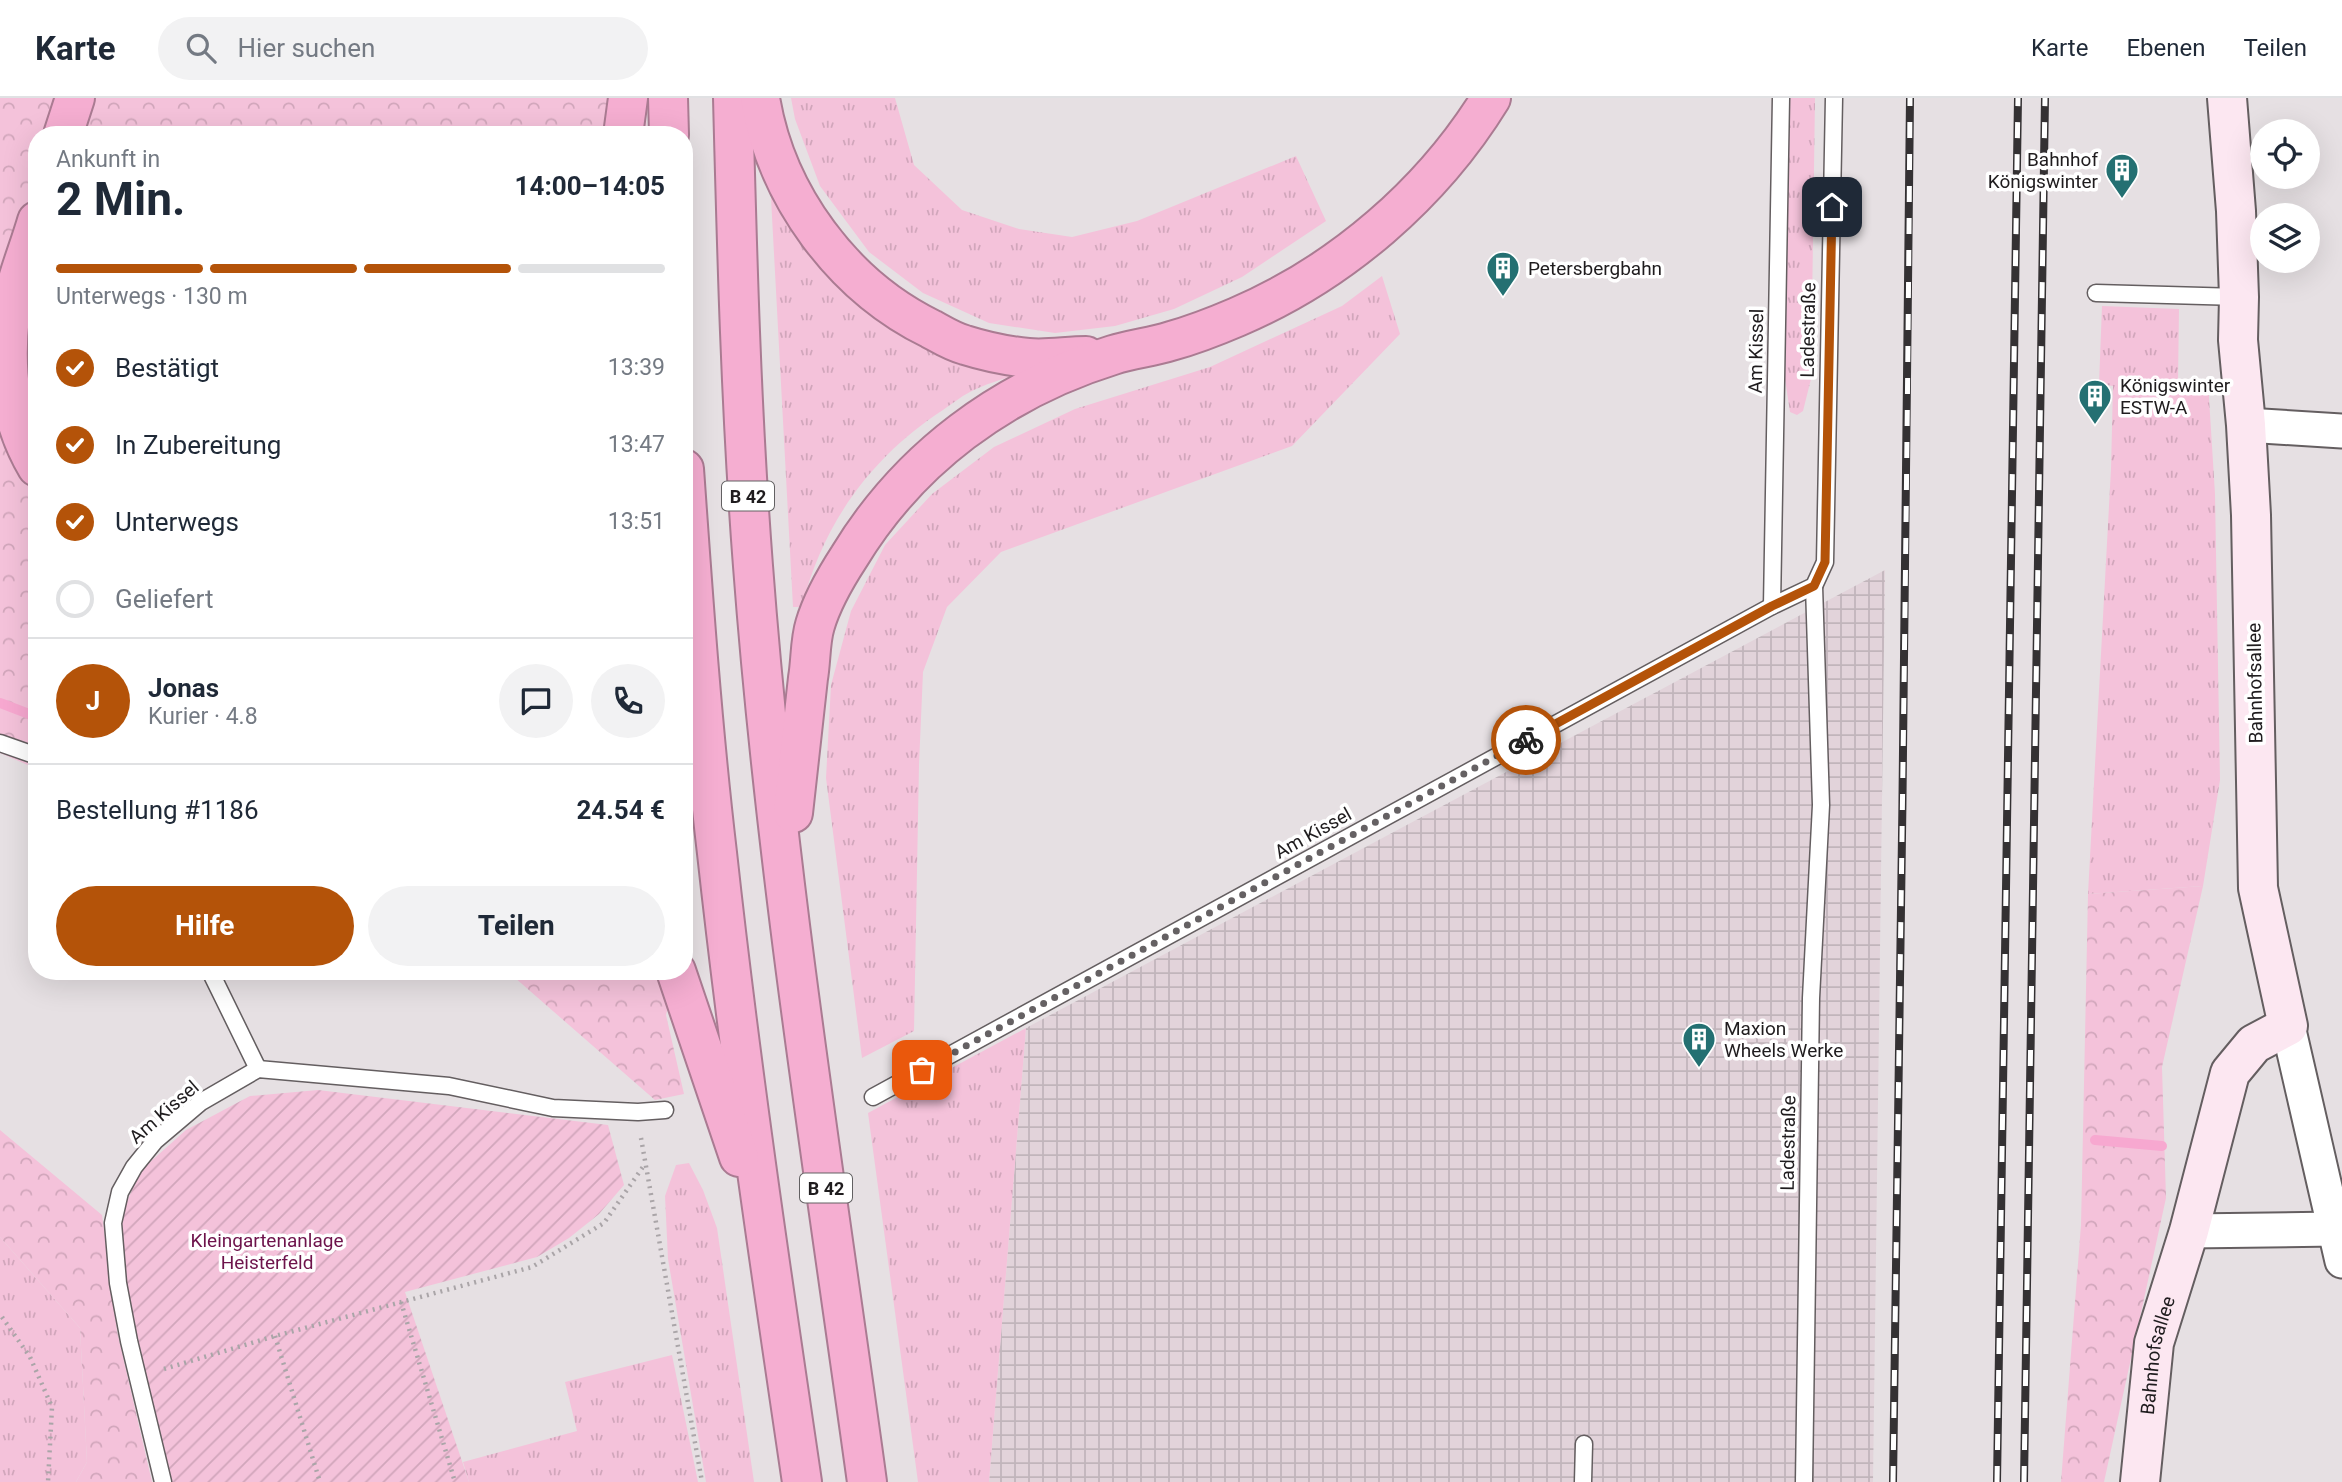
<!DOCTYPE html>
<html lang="de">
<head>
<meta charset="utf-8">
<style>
	body { margin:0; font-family:Roboto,sans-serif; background:#f2f2f3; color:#1f2937; height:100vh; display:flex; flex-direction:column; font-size:26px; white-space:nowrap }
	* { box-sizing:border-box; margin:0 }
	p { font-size:23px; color:#747a83 }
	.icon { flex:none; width:38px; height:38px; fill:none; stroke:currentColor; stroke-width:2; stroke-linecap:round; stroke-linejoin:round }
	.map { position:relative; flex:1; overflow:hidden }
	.panel { position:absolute; left:28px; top:28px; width:665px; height:854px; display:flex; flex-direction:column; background:#fff; border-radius:28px; box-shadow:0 7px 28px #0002 }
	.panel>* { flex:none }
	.tools { position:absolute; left:2250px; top:21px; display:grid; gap:14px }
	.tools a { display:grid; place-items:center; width:70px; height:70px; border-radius:50%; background:#fff; box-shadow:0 7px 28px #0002; font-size:35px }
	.pin { position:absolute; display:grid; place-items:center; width:60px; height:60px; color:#fff; margin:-30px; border-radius:14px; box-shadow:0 4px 10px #0006 }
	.courier { position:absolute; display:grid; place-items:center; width:70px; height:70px; margin:-35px; border:5px solid #b45309; border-radius:50%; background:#fff; color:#222; box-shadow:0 2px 9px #0007 }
	.overview em { font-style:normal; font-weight:700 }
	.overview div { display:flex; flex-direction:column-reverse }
	.overview { display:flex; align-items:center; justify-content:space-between; height:119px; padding:0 28px }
	h1 { font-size:46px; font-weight:700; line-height:52px }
	.bar { display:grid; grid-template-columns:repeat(4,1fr); gap:10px 7px; align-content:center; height:84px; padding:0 28px }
	.bar i { height:9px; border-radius:5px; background:#e0e1e3 }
	.bar .on { background:#b45309 }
	.bar p { grid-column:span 4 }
	.line { display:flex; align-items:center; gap:18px; padding:0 28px; border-top:2px solid #e0e1e3 }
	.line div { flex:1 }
	.round { display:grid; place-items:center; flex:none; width:74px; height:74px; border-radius:37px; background:#f2f2f3 }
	ol { padding:0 28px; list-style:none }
	li { display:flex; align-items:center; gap:21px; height:77px }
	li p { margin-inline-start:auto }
	li .icon { padding:7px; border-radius:50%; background:#b45309; color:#fff; stroke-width:4 }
	li:last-child { color:#747a83 }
	li i { width:38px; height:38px; border:4px solid #e0e1e3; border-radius:50% }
	.button { display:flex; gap:14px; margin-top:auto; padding:14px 28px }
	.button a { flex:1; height:80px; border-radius:42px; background:#b45309; color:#fff; font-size:28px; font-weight:700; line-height:80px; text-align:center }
	.button a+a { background:#f2f2f3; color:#1f2937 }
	header { display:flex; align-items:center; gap:42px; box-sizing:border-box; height:98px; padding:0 35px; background:#fff; border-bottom:2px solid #e0e1e3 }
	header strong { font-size:33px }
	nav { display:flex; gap:38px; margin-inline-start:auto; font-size:24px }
	.search { width:490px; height:63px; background:#f2f2f3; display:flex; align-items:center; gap:18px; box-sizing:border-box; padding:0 24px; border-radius:38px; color:#747a83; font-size:26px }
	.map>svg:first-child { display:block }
</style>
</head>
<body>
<header>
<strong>Karte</strong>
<div class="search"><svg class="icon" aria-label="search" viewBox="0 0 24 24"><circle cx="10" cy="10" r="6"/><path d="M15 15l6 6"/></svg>Hier suchen</div>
<nav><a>Karte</a><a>Ebenen</a><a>Teilen</a></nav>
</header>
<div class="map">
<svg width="2342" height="1384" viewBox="0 0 2342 1384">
	<defs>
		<pattern id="industrial-grid" width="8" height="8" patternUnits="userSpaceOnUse" patternTransform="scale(1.75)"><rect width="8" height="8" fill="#e2d3da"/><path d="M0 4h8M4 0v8" fill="none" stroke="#c1b5bb"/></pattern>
		<pattern id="grass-tufts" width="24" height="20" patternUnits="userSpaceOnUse" patternTransform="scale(1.75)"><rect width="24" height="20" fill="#f4c2da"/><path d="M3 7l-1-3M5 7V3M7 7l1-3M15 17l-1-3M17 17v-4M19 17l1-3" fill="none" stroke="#d1a6bb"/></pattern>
		<pattern id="forest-crowns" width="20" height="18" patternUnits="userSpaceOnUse" patternTransform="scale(1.75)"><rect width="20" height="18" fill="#f4c2da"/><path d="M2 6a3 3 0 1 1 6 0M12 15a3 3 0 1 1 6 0" fill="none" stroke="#d1a6bb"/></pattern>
		<pattern id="garden-furrows" width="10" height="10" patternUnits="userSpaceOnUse" patternTransform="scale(1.75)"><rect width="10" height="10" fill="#f4c2da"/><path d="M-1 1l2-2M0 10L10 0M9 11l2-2" fill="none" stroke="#d1a6bb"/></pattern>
	</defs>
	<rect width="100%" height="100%" fill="#e6e0e3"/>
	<path fill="url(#industrial-grid)" d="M1885,472L1873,1384H989L1026,930Z"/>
	<g fill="url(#grass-tufts)">
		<path d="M791,0H895L914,67L962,112L1019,131L1072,139L1137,123L1296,58L1326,123L1242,179L1174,211L1115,228L1055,235L989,225L923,195L869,154L820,88L795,21Z"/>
		<path d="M1788,0H1815L1811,281L1803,313L1797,317L1790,314L1785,281Z"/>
		<path d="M777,98L790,125L1020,275C1004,281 985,286 970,294C960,299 952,306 943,312C872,358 822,426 802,509H793L771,100Z"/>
		<path d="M1382,178L1400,236L1292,348L1001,454L947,509L923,574L919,667L914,933L862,960L826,680L831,587L851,513L885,447L932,396L994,349L1075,311L1210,269L1342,208Z"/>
		<path d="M2102,208L2179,211L2178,283L2208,284L2215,396L2220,682L2203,788L2088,796L2111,371L2113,288L2099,286Z"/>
		<path d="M1026,930L989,1384H918L868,1015Z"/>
		<path d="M689,1065L703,1092L717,1130L754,1384H706L668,1161L665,1098L676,1067Z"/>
		<path d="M0,1139L80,1230L87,1364L76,1384H0Z"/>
		<path d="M672,1257L698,1384H469L463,1364L577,1333L565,1284Z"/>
	</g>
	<g fill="url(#forest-crowns)">
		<path d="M0,0H645L647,37H37V671L0,655Z"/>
		<path d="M2203,788L2162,969L2166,1100L2104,1384H2061L2081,1127L2088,796Z"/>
		<path d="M507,873H677L666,917L684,996L655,1002Z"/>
		<path d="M0,1032L102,1117L117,1233L152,1384H76L87,1364L80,1230L0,1139Z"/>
	</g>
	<path fill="url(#garden-furrows)" d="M318,992L608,1027L624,1087L599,1116L569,1140L537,1159L405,1194L469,1384H170L123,1183L120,1120L140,1073L186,1032L250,998Z"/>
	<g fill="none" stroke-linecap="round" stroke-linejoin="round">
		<g stroke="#f7a8d0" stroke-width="10">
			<path d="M0,605L37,619"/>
			<path d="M2095,1042L2162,1048"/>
		</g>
		<defs>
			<g id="lane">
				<path d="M2096,195L2239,199"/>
				<path d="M1772,508L1781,0"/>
				<path d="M0,645L37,658"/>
				<path d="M210,873L258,971"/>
				<path d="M873,999L1772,508L1814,488L1825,464L1834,0"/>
				<path d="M163,1384L129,1243L118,1185L113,1125L120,1094L134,1069L155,1043L201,1004L258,971L449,988L553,1010L638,1014L665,1012"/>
				<path d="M1583,1384L1584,1346"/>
				<path d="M1804,1384L1811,900L1821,707L1814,488"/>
			</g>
			<g id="street">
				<path d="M2246,327L2342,333"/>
				<path d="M2288,928L2342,1163"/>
				<path d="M2189,1133L2336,1131L2342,1125"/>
			</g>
			<g id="secondary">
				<path id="s1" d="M2140,1384L2154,1245L2189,1133L2230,975L2254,946L2288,928L2258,790L2251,417L2246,327L2238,242L2239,199L2236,113L2227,0"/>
			</g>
			<g id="highway">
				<path d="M668,0L669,37"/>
				<path d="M733,0C737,156 741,312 753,468C776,775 825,1079 867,1384"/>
				<path d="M760,0C776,98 843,188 931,231C942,237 953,244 965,247C984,253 1008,258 1028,260C1047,262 1067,258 1086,258"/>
				<path d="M63,37L75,0"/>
				<path d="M623,37L628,0"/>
				<path d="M37,123C28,154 14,186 10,217C4,271 9,322 37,369"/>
				<path d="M684,371C693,499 702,628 717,755C740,965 771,1175 802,1384"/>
				<path d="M793,715C798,670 803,625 808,580C811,563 810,543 815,527C822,503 836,479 849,459C909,360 1003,291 1113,257C1132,251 1152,249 1171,243C1193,237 1216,228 1237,219C1340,175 1432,96 1491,0"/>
				<path d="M676,873L739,1059"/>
			</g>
		</defs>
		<use href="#lane" stroke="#645e60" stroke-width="19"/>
		<use href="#street" stroke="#645e60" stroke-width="37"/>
		<use href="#secondary" stroke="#645e60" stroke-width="42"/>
		<use href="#highway" stroke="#aa7b92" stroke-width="42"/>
		<g stroke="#aaa5a8" stroke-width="4.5" stroke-dasharray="2 5" stroke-linecap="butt">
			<path d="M641,1040L702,1384"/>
			<path d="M401,1204L455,1384"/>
			<path d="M2,1219L30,1259L52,1309L48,1384"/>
			<path d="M275,1238L320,1384"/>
			<path d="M164,1271L275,1238L532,1169L604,1125L645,1066"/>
		</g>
		<use href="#lane" stroke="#fff" stroke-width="16"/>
		<use href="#street" stroke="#fff" stroke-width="33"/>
		<use href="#secondary" stroke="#fce7f1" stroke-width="38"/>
		<use href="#highway" stroke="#f5aed1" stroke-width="38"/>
		<defs>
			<g id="rail">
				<path d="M1893,1384C1899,923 1907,461 1910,0"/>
				<path d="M1997,1384L2018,0"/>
				<path d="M2024,1384L2045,0"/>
			</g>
		</defs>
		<use href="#rail" stroke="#343133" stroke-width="8"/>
		<use href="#rail" stroke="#fff" stroke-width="5" stroke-dasharray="16" stroke-linecap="butt"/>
	</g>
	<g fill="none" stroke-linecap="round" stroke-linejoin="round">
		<path stroke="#656163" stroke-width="7" stroke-dasharray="0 12.6" d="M922,972L1526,642"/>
		<path stroke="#b45309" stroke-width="9" d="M1526,642L1772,508L1814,488L1825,464L1832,109"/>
	</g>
	<defs>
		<symbol id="building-pin" viewBox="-11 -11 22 30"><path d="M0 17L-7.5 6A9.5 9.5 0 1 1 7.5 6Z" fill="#247072" stroke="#fff"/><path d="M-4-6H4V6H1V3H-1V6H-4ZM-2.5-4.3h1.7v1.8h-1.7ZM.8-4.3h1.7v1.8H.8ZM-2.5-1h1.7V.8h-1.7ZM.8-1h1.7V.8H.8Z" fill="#fff"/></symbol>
	</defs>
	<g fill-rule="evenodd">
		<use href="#building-pin" x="2103" y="53" width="38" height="52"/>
		<use href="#building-pin" x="1484" y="151" width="38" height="52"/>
		<use href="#building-pin" x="2076" y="279" width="38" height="52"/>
		<use href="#building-pin" x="1680" y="922" width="38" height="52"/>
	</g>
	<g text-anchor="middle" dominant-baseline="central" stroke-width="7" stroke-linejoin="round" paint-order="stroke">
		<g fill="#fff" stroke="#626062" stroke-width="2">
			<rect x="722" y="383.5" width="52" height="29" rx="5"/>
			<rect x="800" y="1075.5" width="52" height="29" rx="5"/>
		</g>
		<g font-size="18" font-weight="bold" fill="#1f1c1e">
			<text x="748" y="398">B 42</text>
			<text x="826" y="1090">B 42</text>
		</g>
		<g font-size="19" fill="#1f1c1e" stroke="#fff" text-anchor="start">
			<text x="2098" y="61" text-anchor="end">Bahnhof<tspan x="2098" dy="22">Königswinter</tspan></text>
			<text x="1528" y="170">Petersbergbahn</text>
			<text x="2120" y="287">Königswinter<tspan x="2120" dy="22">ESTW-A</tspan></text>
			<text x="1724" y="930">Maxion<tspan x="1724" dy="22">Wheels Werke</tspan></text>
		</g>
		<g font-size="19" fill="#1f1c1e" stroke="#fff">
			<text transform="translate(1808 232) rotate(-89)">Ladestraße</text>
			<text transform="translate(1756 253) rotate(-89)">Am Kissel</text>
			<text transform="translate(2255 585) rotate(-91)">Bahnhofsallee</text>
			<text transform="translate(1313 735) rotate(-29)">Am Kissel</text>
			<text transform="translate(164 1014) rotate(-41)">Am Kissel</text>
			<text transform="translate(1788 1045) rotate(-89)">Ladestraße</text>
			<text stroke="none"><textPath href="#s1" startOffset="128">Bahnhofsallee</textPath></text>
		</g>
		<g font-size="19" fill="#6d134b" stroke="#fff">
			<text x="267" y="1142">Kleingartenanlage<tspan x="267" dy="22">Heisterfeld</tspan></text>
		</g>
	</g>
</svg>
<div class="tools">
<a><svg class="icon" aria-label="locate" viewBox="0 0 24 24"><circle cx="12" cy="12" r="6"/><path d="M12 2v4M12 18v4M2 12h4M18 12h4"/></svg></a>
<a><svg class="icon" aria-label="layers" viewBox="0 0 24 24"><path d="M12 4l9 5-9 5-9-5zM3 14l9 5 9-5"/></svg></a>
</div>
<div class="pin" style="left:922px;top:972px;background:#ea580c"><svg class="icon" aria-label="bag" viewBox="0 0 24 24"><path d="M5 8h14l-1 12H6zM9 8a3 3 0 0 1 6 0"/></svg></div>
<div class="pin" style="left:1832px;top:109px;background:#1f2937"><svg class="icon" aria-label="home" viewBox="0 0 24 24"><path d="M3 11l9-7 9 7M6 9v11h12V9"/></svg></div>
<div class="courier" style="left:1526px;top:642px"><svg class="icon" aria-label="bike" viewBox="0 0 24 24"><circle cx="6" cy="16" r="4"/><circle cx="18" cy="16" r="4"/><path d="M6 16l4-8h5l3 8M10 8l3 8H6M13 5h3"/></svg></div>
<section class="panel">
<div class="overview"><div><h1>2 Min.</h1><p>Ankunft in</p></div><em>14:00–14:05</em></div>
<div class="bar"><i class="on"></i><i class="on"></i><i class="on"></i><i></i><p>Unterwegs · 130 m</p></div>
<ol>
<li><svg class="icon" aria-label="check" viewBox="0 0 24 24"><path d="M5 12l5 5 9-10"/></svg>Bestätigt<p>13:39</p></li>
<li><svg class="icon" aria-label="check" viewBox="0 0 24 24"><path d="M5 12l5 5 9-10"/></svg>In Zubereitung<p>13:47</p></li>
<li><svg class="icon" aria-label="check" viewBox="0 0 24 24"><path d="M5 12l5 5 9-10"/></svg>Unterwegs<p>13:51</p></li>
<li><i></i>Geliefert</li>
</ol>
<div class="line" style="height:126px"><b class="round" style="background:#b45309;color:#fff">J</b><div><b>Jonas</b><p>Kurier · 4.8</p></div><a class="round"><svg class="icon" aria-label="chat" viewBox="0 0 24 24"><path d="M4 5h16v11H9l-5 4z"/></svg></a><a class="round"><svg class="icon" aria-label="phone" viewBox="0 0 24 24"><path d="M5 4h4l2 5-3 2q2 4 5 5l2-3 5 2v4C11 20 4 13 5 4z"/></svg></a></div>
<div class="line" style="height:91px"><div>Bestellung #1186</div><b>24.54 €</b></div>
<div class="button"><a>Hilfe</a><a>Teilen</a></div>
</section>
</div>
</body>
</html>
